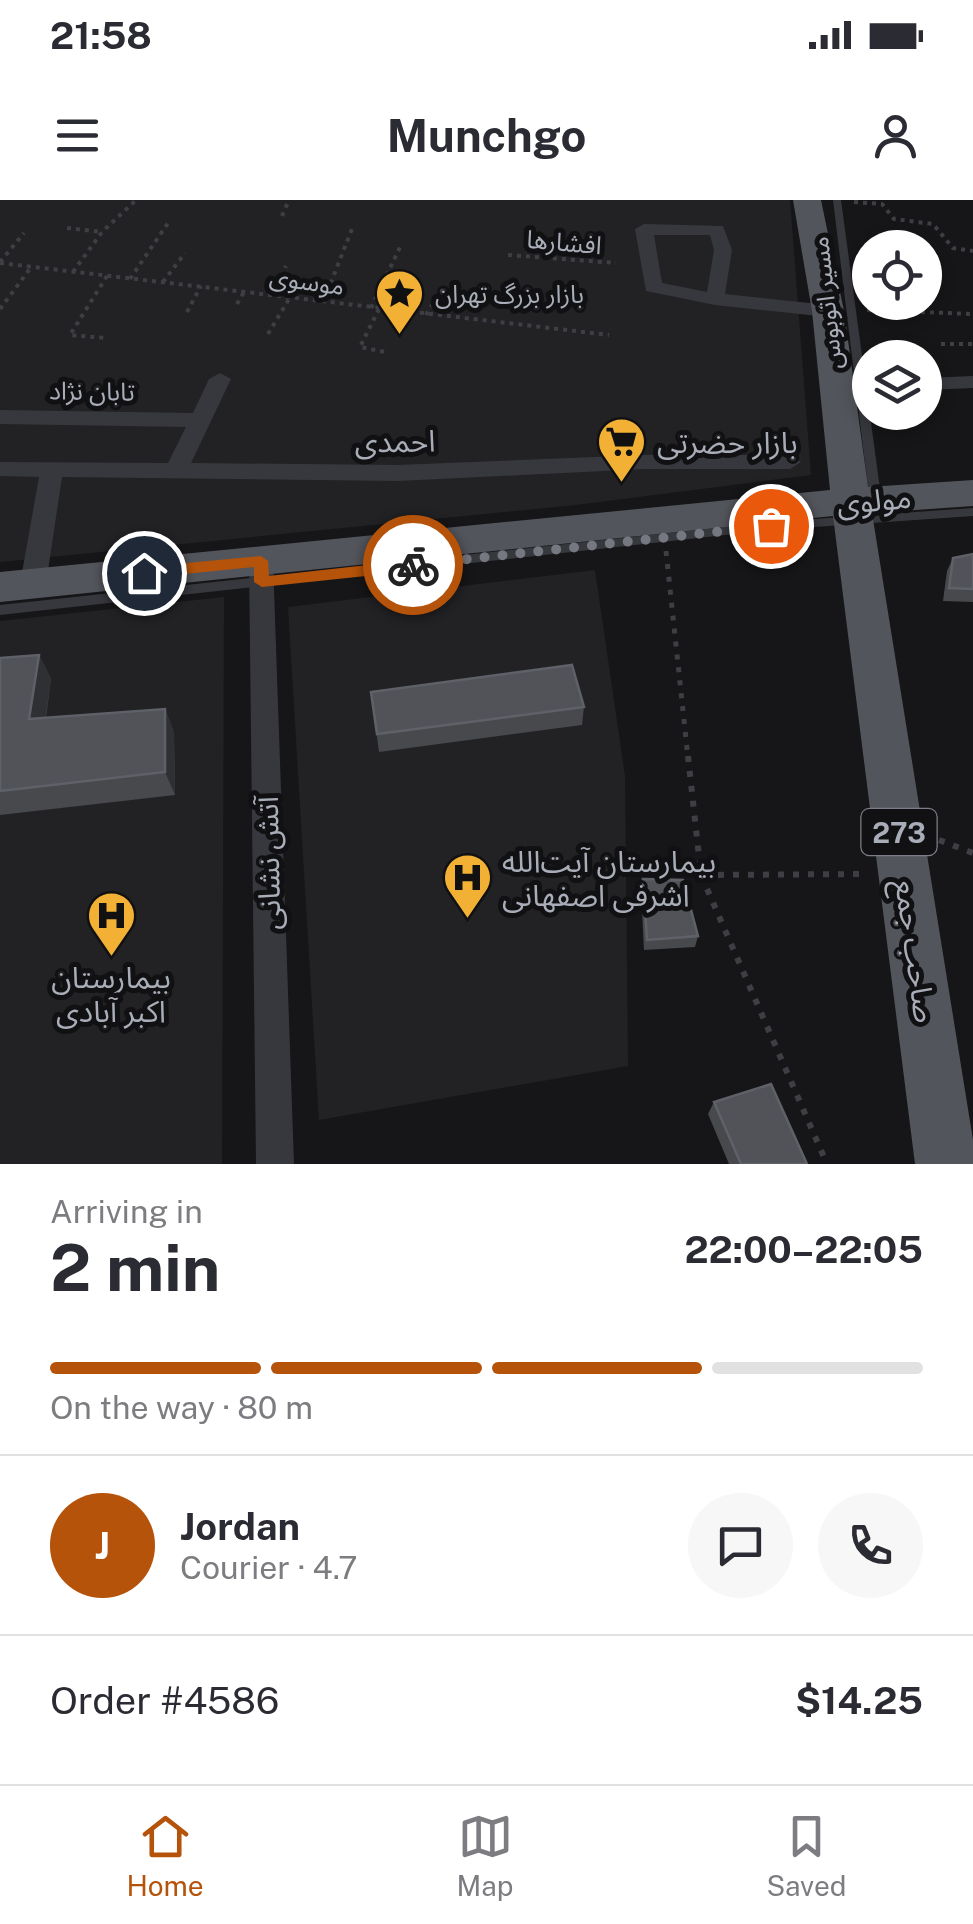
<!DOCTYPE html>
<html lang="en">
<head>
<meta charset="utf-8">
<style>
	body { margin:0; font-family:"Public Sans","Noto Sans Arabic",sans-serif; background:#f7f7f7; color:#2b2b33; height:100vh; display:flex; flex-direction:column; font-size:38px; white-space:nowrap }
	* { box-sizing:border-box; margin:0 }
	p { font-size:32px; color:#7c7c81 }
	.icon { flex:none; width:55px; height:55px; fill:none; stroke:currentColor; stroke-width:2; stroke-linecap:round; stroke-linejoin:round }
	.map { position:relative; height:964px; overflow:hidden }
	.side { display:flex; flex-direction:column; background:#fff; flex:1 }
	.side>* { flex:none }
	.fabs { position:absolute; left:852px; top:30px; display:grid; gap:20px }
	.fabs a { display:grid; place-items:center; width:90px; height:90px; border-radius:50%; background:#fff; box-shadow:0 5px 15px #0003; font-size:50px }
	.pin { position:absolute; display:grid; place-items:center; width:85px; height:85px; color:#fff; margin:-42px; border:5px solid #fff; border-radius:50%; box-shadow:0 2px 10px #0007 }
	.courier { position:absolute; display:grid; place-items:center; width:100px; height:100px; margin:-50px; border:8px solid #b45309; border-radius:50%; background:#fff; color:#222; box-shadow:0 2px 12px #0007 }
	.head em { font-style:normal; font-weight:700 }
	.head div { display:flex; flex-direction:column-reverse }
	.head { display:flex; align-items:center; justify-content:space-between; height:170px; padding:0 50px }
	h1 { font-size:65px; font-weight:700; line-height:75px }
	.bar { display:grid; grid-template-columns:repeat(4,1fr); gap:15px 10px; align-content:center; height:120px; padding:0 50px }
	.bar i { height:12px; border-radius:8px; background:#e1e1e2 }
	.bar .on { background:#b45309 }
	.bar p { grid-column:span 4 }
	.line { display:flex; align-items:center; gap:25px; padding:0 50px; border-top:2px solid #e1e1e2 }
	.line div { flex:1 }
	.round { display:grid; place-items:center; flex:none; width:105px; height:105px; border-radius:52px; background:#f7f7f7 }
	.status { display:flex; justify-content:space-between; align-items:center; height:70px; padding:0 50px; background:#fff; direction:ltr }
	.status svg { height:28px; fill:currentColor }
	header { display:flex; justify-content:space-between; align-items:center; height:130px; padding:0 50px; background:#fff; font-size:45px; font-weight:700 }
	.tab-bar { display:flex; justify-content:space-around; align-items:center; height:140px; border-top:2px solid #e1e1e2; background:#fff; font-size:28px; color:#7c7c81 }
	.tab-bar a { display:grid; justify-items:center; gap:5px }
	.tab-bar .on { color:#b45309 }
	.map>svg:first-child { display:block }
</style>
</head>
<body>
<div class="status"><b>21:58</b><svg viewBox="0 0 49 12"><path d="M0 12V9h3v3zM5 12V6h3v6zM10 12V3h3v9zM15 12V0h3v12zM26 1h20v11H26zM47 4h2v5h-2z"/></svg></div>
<header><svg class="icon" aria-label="menu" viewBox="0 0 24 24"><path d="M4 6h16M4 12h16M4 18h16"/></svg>Munchgo<svg class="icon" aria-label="person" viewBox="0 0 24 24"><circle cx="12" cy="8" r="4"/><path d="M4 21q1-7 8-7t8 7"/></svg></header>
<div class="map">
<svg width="973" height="964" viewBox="0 0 973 964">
	<rect width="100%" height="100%" fill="#161618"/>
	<g fill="#222225">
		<path d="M0,0H790L811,275L576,305L0,362Z"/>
		<path d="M595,370L625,576L628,866L319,920L288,407Z"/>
		<path d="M224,397L222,964H0V421Z"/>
	</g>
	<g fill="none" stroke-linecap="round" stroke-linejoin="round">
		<g stroke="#3d3f44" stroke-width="4" stroke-dasharray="4 5" stroke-linecap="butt">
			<path d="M854,2L882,4L894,19L933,24L953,48L973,51"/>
			<path d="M282,16L289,0"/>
			<path d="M67,28L102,32"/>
			<path d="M508,55L616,63"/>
			<path d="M0,62L24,33"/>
			<path d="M0,63L609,135"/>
			<path d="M73,72L102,32L136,0"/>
			<path d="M107,76L70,135L107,138"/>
			<path d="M130,79L170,20"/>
			<path d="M163,82L185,53"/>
			<path d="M273,92L286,66"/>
			<path d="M324,100L352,29"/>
			<path d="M237,104L245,90"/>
			<path d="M371,108L401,45"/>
			<path d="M0,109L32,66"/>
			<path d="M379,109L360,147L385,152"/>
			<path d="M867,110L973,114"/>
			<path d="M187,112L201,86"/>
			<path d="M426,115L444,85"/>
			<path d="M268,134L292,94"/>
			<path d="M941,144H973"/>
		</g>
		<path stroke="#3d3f44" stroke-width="5" stroke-dasharray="5 8" stroke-linecap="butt" d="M666,351L688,558"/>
		<g stroke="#3d3f44" stroke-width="6" stroke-dasharray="6 9" stroke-linecap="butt">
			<path d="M688,556L701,675L827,964"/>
			<path d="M939,640L973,653"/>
			<path d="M703,675L867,674"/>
		</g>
		<g fill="#37383d" fill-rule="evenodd">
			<path d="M833,0H841L882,304L876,308L870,304Z"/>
			<path d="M973,308V316L771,330L0,415V405L771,322Z"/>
		</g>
		<g fill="#37383d" fill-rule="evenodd">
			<path d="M644,24L723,26L732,50L725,94L828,105L838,111L828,117L715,105L646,91L635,29ZM654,35H710L714,50L707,92L662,83Z"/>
			<path d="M220,173L231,179L191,263L398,265L644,255H790L801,262L790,269H644L398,281L62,277L46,384L42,390H24L20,384L39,277L0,276V262L168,263L186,227L0,224V210L193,213L209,179Z"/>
			<path d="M973,176V188L925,190V178Z"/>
			<path d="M837,179H870V191L829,190L826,185Z"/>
			<path d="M261,352L273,361L294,964H256L249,361Z"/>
		</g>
		<path fill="#53555c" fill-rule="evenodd" d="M793,0H821L844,111L868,287L973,280V306L872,313L973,940V964H915L833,316L0,402V372L830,290L812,111Z"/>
	</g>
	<g fill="#47494d">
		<path d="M973,354V402L943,401L947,371L953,358Z"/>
		<path d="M39,455L51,479L46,518L165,509L174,532L175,595L0,615V458Z"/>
		<path d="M371,492L584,507L582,525L379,552Z"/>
		<path d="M643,679L698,736L695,747L644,750L641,690Z"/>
		<path d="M714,902L807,964H729L708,914Z"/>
	</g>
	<g fill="#2f3033">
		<path d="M39,455L51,479L42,543L29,519Z"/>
		<path d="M165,509L174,532L175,595L165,572Z"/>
	</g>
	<g fill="#525359" stroke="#5f6168" stroke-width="2.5">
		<path d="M973,354V389L949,388L953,358Z"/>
		<path d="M39,455L29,519L165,509V572L0,591V458Z"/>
		<path d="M572,465L584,507L377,534L371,492Z"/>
		<path d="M643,679L683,680L698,736L647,740Z"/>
		<path d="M771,884L807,964H741L714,902Z"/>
	</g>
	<path fill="#b45309" d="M261,356L268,361L269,376L413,360L420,365L413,371L262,387L254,382V367L144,378L137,373L144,367Z"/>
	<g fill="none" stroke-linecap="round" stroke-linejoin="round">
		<path stroke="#757880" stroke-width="10" stroke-dasharray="0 18" d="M413,365L771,326"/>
	</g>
	<defs>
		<symbol id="sight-pin" viewBox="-11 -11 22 30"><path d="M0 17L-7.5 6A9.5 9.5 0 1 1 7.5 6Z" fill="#f2b134" stroke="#111113"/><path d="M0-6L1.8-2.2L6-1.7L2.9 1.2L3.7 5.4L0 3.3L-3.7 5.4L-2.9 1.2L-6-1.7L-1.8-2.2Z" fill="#111"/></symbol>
		<symbol id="supermarket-pin" viewBox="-11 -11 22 30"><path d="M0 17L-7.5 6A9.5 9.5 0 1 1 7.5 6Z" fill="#f2b134" stroke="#111113"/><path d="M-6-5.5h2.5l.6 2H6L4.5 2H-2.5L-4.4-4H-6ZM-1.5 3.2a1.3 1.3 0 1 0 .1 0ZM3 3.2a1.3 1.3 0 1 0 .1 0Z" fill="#111"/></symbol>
		<symbol id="hospital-pin" viewBox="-11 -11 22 30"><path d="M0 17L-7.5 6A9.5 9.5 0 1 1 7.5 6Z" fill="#f2b134" stroke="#111113"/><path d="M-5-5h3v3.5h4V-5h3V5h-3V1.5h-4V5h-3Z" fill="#111"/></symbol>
	</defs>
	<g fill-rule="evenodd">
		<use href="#sight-pin" x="372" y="66" width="55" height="75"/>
		<use href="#supermarket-pin" x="594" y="214" width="55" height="75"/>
		<use href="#hospital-pin" x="440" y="650" width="55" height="75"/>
		<use href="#hospital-pin" x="84" y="688" width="55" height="75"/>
	</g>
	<g text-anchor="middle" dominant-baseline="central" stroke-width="10" stroke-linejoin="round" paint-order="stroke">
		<g font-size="25" fill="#a8adb8" stroke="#111113">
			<text transform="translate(564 42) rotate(5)">افشارها</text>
			<text transform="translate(307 81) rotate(8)">موسوی</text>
			<text transform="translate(826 103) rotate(-96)">مسیر اتوبوس</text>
			<text transform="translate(92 191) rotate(1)">تابان نژاد</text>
		</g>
		<g font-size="25" fill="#a8adb8" stroke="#111113" text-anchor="start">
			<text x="435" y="94">بازار بزرگ تهران</text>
		</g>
		<rect fill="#111113" stroke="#7b7e86" stroke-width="2.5" x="861.5" y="609" width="75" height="46" rx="8"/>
		<g font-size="28" font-weight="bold" fill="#a8adb8">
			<text x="899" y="632">273</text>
		</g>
		<g font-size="30" fill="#a8adb8" stroke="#111113">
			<text transform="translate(395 241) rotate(-1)">احمدی</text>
			<text transform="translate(874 300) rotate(-5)">مولوی</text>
			<text transform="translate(268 663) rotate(-91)">آتش نشانی</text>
			<text transform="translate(916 751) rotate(82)">صاحب جمع</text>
		</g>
		<g font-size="30" fill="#a8adb8" stroke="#111113" text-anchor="start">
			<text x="657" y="242">بازار حضرتی</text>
			<text x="502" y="661">بیمارستان آیت‌الله<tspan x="502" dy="34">اشرفی اصفهانی</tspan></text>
			<text x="111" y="777" text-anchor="middle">بیمارستان<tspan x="111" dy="34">اکبر آبادی</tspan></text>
		</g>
	</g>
</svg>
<div class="fabs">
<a><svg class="icon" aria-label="locate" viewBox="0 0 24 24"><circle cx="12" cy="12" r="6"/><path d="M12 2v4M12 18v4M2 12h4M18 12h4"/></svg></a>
<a><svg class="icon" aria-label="layers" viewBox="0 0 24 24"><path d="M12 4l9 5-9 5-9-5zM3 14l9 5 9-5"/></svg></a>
</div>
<div class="pin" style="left:771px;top:326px;background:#ea580c"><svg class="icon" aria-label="bag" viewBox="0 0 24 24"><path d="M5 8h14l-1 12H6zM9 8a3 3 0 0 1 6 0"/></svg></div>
<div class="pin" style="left:144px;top:373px;background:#1f2937"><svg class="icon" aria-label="home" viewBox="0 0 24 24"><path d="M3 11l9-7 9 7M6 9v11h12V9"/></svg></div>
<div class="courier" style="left:413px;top:365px"><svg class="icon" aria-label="bike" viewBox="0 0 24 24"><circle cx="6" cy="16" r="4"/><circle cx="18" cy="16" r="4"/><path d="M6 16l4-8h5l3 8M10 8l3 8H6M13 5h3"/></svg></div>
</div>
<section class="side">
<div class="head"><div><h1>2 min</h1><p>Arriving in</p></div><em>22:00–22:05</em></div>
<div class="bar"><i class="on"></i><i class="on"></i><i class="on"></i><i></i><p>On the way · 80 m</p></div>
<div class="line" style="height:180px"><b class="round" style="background:#b45309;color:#fff">J</b><div><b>Jordan</b><p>Courier · 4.7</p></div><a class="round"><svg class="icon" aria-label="chat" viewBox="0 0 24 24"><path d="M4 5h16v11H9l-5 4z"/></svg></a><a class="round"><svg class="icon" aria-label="phone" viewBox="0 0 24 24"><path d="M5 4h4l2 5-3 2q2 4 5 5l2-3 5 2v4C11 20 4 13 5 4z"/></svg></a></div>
<div class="line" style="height:130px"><div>Order #4586</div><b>$14.25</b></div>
</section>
<nav class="tab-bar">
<a class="on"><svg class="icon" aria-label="home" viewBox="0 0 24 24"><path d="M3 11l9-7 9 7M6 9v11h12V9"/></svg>Home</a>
<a><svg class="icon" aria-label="map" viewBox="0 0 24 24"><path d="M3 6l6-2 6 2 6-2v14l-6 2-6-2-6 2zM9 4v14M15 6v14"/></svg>Map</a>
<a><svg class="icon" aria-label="saved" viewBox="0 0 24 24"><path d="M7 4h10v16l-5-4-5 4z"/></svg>Saved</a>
</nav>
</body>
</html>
